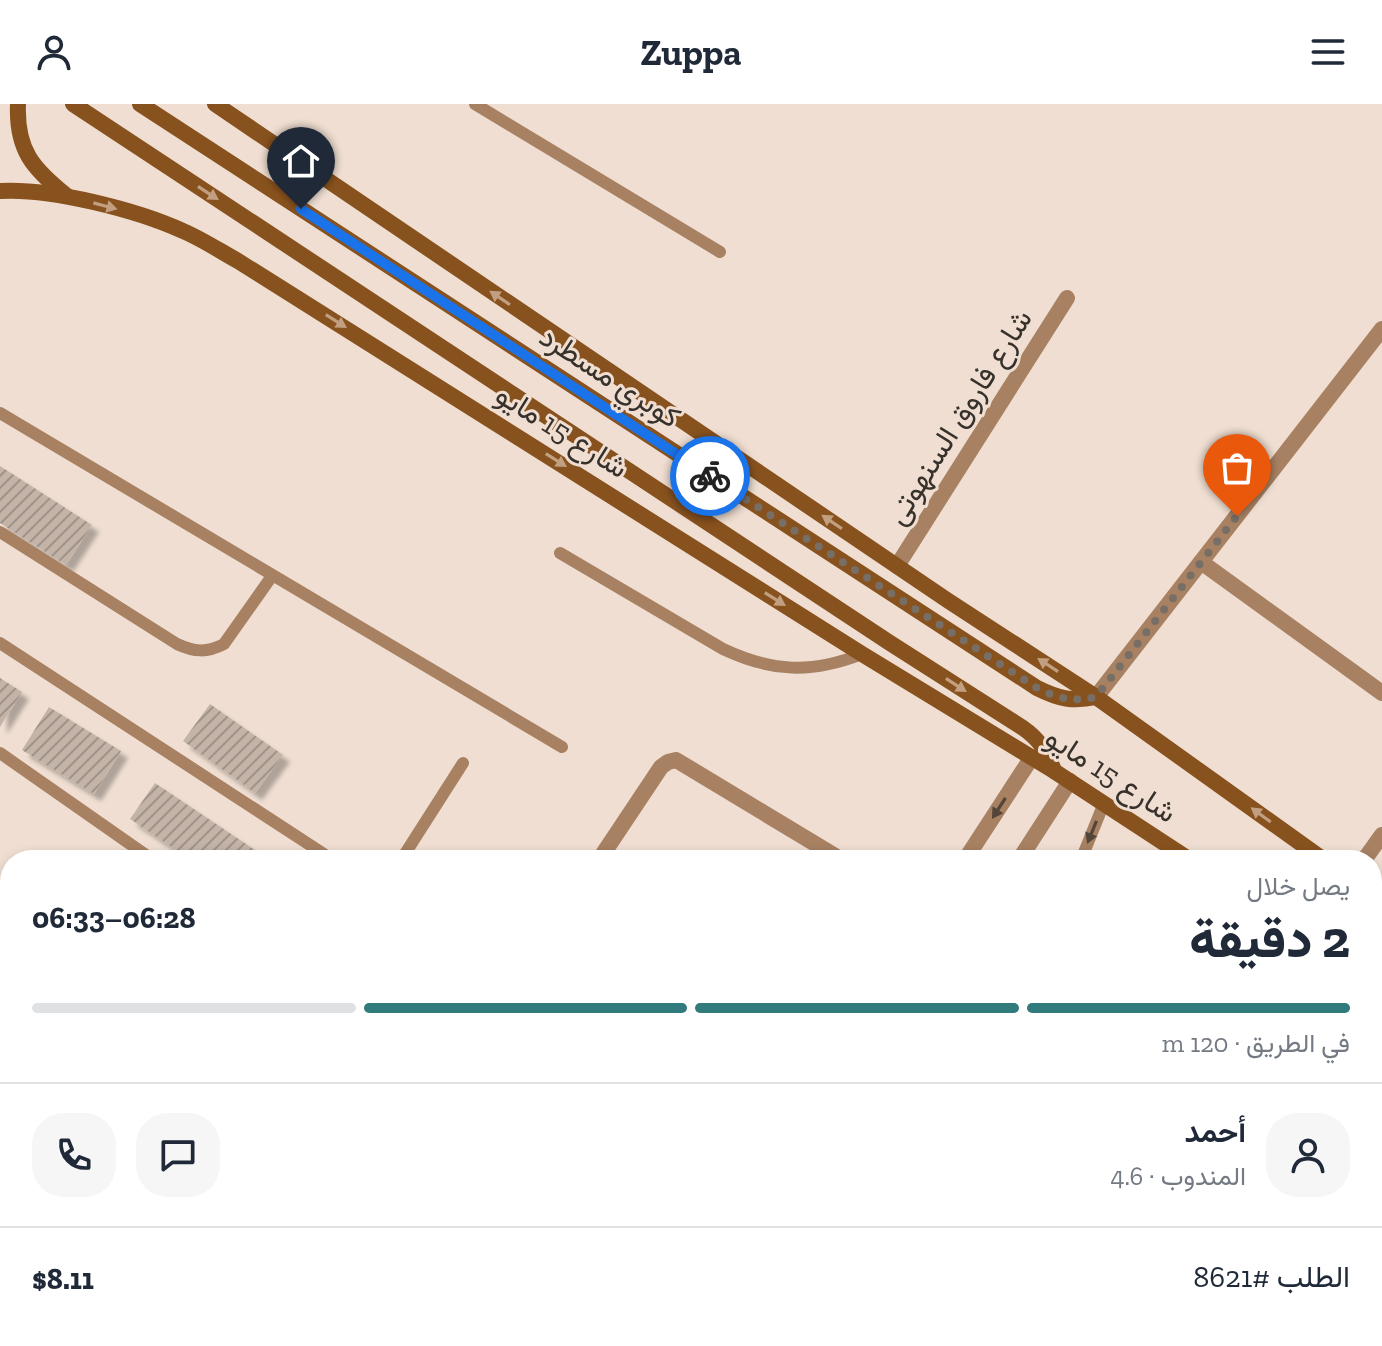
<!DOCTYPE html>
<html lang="ar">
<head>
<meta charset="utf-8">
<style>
	body { margin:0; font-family:"Zilla Slab",Vazirmatn,serif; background:#f6f6f7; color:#1f2937; direction:rtl; height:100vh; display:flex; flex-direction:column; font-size:30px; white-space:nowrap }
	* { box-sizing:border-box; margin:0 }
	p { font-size:26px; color:#747a83 }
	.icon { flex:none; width:44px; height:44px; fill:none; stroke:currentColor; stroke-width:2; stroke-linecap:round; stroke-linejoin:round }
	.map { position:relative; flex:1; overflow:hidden; direction:ltr }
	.panel { position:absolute; left:0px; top:746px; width:1382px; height:496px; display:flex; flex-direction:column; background:#fff; border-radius:32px 32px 0 0; box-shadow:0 4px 12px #0003; direction:rtl }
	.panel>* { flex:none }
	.pin { position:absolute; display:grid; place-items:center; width:68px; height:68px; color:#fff; margin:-82px -34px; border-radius:50% 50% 50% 0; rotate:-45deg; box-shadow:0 0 8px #0007 }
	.pin .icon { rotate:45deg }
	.courier { position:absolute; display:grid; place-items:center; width:80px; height:80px; margin:-40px; border:6px solid #1a73e8; border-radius:50%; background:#fff; color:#222; box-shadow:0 2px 10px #0007 }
	.head em { font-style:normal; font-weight:800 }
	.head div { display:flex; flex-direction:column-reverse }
	.head { display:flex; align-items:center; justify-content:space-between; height:136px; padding:0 32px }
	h1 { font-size:52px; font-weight:800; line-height:60px }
	.bar { display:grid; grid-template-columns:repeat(4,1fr); gap:12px 8px; align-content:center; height:96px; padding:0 32px }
	.bar i { height:10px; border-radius:6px; background:#e0e1e3 }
	.bar .on { background:#327b7d }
	.bar p { grid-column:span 4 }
	.line { display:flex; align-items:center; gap:20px; padding:0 32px; border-top:2px solid #e0e1e3 }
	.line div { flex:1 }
	.round { display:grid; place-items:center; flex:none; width:84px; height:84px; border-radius:32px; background:#f6f6f7 }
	header { display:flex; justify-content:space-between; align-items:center; height:104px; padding:0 32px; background:#fff; font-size:36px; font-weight:800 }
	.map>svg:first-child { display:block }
</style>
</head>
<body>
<header><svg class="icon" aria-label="menu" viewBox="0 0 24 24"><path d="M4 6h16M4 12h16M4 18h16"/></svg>Zuppa<svg class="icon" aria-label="person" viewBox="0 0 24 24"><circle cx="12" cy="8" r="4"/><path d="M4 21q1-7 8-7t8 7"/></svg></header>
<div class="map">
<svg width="1382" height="1242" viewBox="0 0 1382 1242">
	<defs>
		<pattern id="building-hatch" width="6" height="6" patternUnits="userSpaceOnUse" patternTransform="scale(2)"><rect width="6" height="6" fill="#c4b4a8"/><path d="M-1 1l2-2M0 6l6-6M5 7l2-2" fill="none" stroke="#a09389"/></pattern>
		<filter id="shadow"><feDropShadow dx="7" dy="7" stdDeviation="2" flood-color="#0004"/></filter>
	</defs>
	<rect width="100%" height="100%" fill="#efded1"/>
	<g fill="url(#building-hatch)" filter="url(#shadow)">
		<path d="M0,362L92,421L66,461L0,419Z"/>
		<path d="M0,574L22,588L0,623Z"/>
		<path d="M210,600L283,651L255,689L183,637Z"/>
		<path d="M49,603L121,647L94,690L22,646Z"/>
		<path d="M155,679L255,746L248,756H191L130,715Z"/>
	</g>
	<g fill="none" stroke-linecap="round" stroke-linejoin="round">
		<g stroke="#a78162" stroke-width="12">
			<path d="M475,0L720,148"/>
			<path d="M0,309L562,643"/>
			<path d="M0,428L177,540C194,548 207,549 224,540L272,472"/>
			<path d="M560,449L723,545C772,568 811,570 862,550"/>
			<path d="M0,539L333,756"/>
			<path d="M0,649L153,756"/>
			<path d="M401,756L463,659"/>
			<path d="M1081,756L1104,699"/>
			<path d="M777,1242L783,1232"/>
		</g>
		<g stroke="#a78162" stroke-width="16">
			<path d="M1201,458L1382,589"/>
			<path d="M897,462L1067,194"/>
			<path d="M1096,593L1382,225"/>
			<path d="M599,756L661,663L668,658L676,656L842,756"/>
			<path d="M965,756L1032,653"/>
			<path d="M1019,756L1070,677"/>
			<path d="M1364,756L1382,731"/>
			<path d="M1372,915L1382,900"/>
			<path d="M1372,964L1382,970"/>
			<path d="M0,1012L10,1019"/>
			<path d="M1372,1107L1382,1093"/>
			<path d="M316,1232L331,1242"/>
			<path d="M636,1232L651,1242"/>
			<path d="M699,1242L706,1232"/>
			<path d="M1141,1242L1148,1232"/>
			<path d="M1272,1242L1279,1232"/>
		</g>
		<g stroke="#88521e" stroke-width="16">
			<path d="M18,0C16,46 33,65 67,92"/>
			<path d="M73,0L890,539L1023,624C1039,635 1048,648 1054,667"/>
			<path d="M140,0L1037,584C1059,595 1073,598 1096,593"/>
			<path d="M215,0L947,496L1096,593L1324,756"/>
			<path d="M0,87C51,84 137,106 183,127C202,135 220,147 238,157L862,550L1054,667L1190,756"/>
			<path d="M1372,790L1382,797"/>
			<path d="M1372,876L1382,883"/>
		</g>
	</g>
	<defs><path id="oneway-solid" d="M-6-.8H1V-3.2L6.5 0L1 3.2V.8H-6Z" transform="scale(2)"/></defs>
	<g fill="#c19f80">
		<use href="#oneway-solid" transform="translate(208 89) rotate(33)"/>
		<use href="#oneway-solid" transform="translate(105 102) rotate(15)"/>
		<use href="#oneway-solid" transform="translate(500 194) rotate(-146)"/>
		<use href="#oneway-solid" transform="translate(336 217) rotate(32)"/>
		<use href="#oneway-solid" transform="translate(556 356) rotate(32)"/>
		<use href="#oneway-solid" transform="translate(832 418) rotate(-146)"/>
		<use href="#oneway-solid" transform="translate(775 495) rotate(32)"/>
		<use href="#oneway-solid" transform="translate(1048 561) rotate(-147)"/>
		<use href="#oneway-solid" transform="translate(956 581) rotate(33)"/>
		<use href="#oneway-solid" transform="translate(1261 711) rotate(-144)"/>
	</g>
	<g fill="#53453a">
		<use href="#oneway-solid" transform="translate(999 704) rotate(123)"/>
		<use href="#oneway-solid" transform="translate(1092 728) rotate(112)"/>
	</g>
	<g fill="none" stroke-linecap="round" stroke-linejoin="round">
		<path stroke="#776e66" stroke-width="8" stroke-dasharray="0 14.4" d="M710,372L1037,584C1059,595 1073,598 1096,593L1237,412"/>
		<path stroke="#1a73e8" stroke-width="10" d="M301,105L710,372"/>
	</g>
	<g text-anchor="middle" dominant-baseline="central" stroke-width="6" stroke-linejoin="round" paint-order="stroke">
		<g font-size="30" fill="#37312c" stroke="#efded1">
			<text transform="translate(610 273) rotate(33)">كوبري مسطرد</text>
			<text transform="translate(959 313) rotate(-58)">شارع فاروق السنهوتى</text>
			<text transform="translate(562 327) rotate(32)">شارع 15 مايو</text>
			<text transform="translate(1111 671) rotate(33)">شارع 15 مايو</text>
		</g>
	</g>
</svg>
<div class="pin" style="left:1237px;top:412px;background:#ea580c"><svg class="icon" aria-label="bag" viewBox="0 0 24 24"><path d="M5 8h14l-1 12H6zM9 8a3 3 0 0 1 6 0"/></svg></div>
<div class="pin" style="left:301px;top:105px;background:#1f2937"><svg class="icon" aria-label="home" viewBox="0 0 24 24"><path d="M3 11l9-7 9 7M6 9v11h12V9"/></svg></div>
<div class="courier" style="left:710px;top:372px"><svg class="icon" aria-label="bike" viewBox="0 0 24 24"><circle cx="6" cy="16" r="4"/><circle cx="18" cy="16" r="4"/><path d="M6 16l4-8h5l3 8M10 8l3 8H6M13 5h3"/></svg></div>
<section class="panel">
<div class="head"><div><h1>2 دقيقة</h1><p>يصل خلال</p></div><em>06:28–06:33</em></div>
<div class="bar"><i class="on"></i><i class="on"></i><i class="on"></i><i></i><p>في الطريق · 120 m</p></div>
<div class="line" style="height:144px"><a class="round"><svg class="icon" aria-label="person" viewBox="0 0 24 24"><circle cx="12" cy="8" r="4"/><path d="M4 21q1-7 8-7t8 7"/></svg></a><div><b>أحمد</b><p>المندوب · 4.6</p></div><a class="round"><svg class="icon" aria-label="chat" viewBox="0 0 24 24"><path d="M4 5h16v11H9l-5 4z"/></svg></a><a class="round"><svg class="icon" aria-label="phone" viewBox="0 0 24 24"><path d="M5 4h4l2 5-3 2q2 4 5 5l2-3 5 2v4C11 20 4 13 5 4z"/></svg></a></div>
<div class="line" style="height:104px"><div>الطلب #8621</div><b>$8.11</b></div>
</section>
</div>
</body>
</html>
